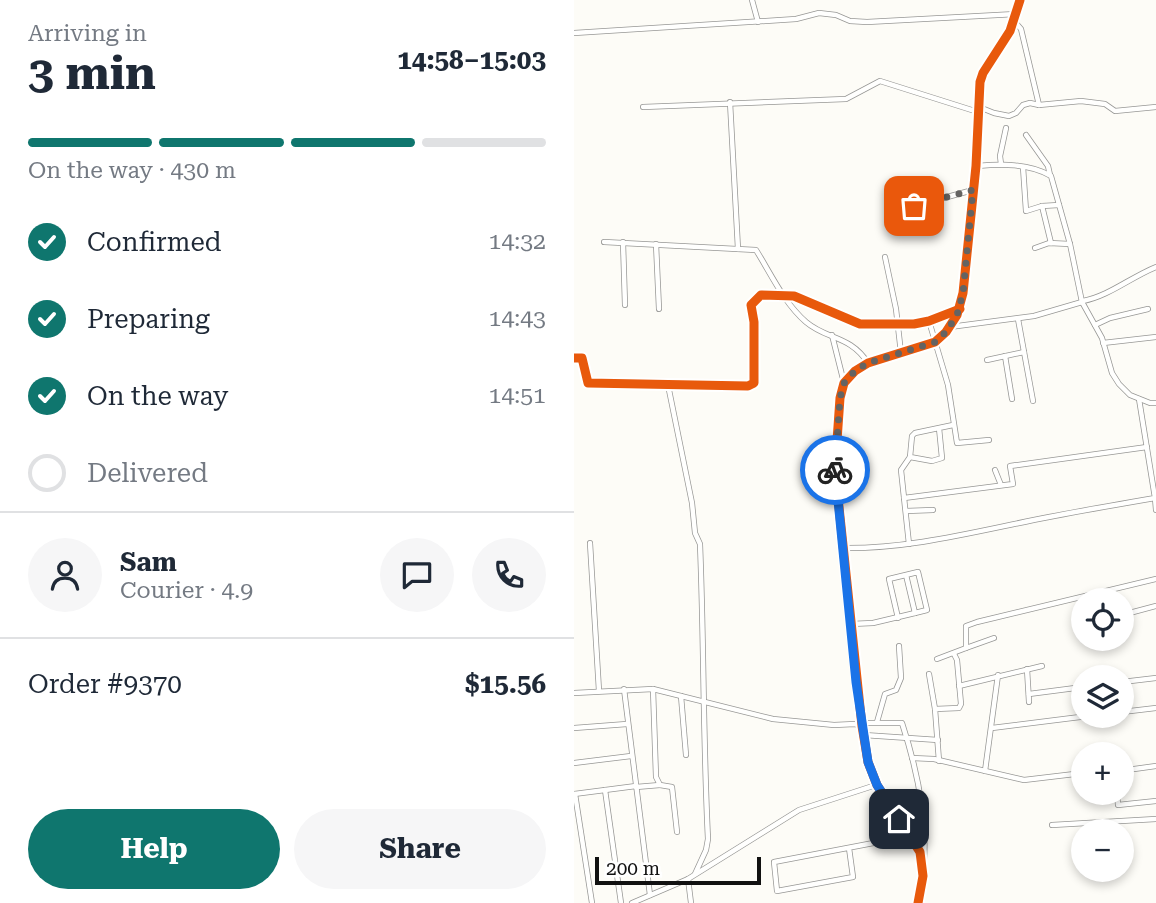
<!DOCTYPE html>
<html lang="en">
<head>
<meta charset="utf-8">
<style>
	body { margin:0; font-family:"Roboto Serif",serif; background:#f6f6f7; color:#1f2937; height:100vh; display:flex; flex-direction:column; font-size:26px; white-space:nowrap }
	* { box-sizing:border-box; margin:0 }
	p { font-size:23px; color:#747a83 }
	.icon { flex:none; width:38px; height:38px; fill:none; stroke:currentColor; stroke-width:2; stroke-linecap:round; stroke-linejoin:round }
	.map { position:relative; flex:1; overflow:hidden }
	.panel { display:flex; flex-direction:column; background:#fff; width:574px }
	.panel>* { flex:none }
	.controls { position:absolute; left:497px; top:588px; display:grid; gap:14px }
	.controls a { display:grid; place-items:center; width:63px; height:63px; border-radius:50%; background:#fff; box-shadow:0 4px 10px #0003; font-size:35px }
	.scale { position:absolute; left:21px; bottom:18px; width:166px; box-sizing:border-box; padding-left:7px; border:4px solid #111; border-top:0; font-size:19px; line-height:24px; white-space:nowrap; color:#111; -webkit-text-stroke:5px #fff; paint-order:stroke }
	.pin { position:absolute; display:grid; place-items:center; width:60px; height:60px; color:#fff; margin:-30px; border-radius:14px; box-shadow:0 4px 10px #0006 }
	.courier { position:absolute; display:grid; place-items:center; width:70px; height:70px; margin:-35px; border:5px solid #1a73e8; border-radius:50%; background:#fff; color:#222; box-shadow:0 2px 9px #0007 }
	.summary em { font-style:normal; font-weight:700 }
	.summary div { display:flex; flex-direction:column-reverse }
	.summary { display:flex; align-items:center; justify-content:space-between; height:119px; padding:0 28px }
	h1 { font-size:46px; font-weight:700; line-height:52px }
	.bar { display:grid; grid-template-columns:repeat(4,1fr); gap:10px 7px; align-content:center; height:84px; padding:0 28px }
	.bar i { height:9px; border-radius:5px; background:#e0e1e3 }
	.bar .current { background:#0f766e }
	.bar p { grid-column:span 4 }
	.line { display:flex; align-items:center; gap:18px; padding:0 28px; border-top:2px solid #e0e1e3 }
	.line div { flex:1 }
	.round { display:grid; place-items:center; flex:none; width:74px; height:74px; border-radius:37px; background:#f6f6f7 }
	ol { padding:0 28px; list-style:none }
	li { display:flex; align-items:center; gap:21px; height:77px }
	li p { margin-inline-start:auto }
	li .icon { padding:7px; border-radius:50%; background:#0f766e; color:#fff; stroke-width:4 }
	li:last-child { color:#747a83 }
	li i { width:38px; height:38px; border:4px solid #e0e1e3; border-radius:50% }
	.button { display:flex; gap:14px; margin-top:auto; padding:14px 28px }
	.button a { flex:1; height:80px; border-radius:42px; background:#0f766e; color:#fff; font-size:28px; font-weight:700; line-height:80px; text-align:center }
	.button a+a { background:#f6f6f7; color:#1f2937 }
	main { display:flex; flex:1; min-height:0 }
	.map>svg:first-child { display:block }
</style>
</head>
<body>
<main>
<section class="panel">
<div class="summary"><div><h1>3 min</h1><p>Arriving in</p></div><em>14:58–15:03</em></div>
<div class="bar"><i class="current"></i><i class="current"></i><i class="current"></i><i></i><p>On the way · 430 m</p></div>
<ol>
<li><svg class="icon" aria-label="check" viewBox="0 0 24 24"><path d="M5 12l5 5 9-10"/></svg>Confirmed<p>14:32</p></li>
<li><svg class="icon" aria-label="check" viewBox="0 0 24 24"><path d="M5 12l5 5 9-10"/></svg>Preparing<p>14:43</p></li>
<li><svg class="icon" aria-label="check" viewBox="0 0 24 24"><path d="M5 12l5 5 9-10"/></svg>On the way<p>14:51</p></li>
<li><i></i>Delivered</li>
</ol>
<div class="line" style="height:126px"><a class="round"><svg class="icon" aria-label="person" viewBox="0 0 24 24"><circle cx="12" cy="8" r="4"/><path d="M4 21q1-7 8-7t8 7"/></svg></a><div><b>Sam</b><p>Courier · 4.9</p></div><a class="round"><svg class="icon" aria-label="chat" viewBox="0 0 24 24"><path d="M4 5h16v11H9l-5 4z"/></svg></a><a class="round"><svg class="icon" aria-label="phone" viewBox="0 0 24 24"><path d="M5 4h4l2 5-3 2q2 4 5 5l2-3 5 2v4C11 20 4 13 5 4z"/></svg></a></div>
<div class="line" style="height:91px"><div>Order #9370</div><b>$15.56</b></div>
<div class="button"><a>Help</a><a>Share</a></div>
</section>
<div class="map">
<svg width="582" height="903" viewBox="0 0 582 903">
	<rect width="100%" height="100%" fill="#fdfcf7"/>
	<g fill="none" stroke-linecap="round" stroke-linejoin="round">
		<defs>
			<g id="street">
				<path d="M178,0L184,22"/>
				<path d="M440,21L447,29L465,105"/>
				<path d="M0,33L222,19L245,13L262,15L276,21L293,22L442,14"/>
				<path d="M156,102L164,249"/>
				<path d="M69,107L272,99L306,81L404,112"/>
				<path d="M405,107L420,113L435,116L442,113L449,105L456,103L465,105L507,101L531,104L541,111L582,107"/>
				<path d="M452,135L474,166L476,175"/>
				<path d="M427,164L426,156L432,128"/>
				<path d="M403,166C427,164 455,163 477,176L496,244L508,302L528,338L538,373L545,384L556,395L576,403H582"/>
				<path d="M449,167L452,211L468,206L485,205"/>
				<path d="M340,206L399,190"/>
				<path d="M468,206L477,243"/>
				<path d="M30,242L182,250C197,274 210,303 232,322C253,340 276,335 294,363"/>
				<path d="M49,242L51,305"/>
				<path d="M82,244L85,309"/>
				<path d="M461,248L475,243L496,244"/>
				<path d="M311,257L322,309L327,353"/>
				<path d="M509,301C535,296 557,277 582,267"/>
				<path d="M444,319L459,401"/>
				<path d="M355,321L374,385L383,443L415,440"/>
				<path d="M521,325L536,318L574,309"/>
				<path d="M376,327L460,316L508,302"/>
				<path d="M258,335L270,383"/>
				<path d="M529,343L582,337"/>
				<path d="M431,356L438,399"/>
				<path d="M0,358H8L14,383L174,386L180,383V322L177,305L187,295L220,296L286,324H340L355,321L385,309"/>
				<path d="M413,360L450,352"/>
				<path d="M94,385L118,503L121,533L126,544C130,642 129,741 134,839L132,850L121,874"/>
				<path d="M365,428L368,458L358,461L336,457L338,436L341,433L379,425"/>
				<path d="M421,470L427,485"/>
				<path d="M330,498L439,484L436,466L573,447"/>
				<path d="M581,498L582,510"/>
				<path d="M332,511L359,510"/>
				<path d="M16,543L25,691"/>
				<path d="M335,544L327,470L336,457"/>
				<path d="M268,548C339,549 407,530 475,517C511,510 546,504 581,498L565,399"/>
				<path d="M548,615L582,606"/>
				<path d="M324,618L315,579L344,572L353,610L341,613L332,575"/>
				<path d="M277,624L299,623L341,613"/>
				<path d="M392,648L420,638"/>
				<path d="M363,659L392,648V626L403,622L582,579"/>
				<path d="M453,669L455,702"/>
				<path d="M355,674L361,709"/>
				<path d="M548,682L582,678"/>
				<path d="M385,686L468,666"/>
				<path d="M50,689L76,895"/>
				<path d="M79,689L82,777L86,785L98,787L103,832"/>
				<path d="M0,693L79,689L199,719L260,725L281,724L288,726"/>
				<path d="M455,694L509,687"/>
				<path d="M107,696L112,755"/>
				<path d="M548,712L582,708"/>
				<path d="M303,722L311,694L322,690L327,678L325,646"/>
				<path d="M288,723H328C342,766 353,815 350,860"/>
				<path d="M0,728L53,724"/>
				<path d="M418,728L514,716"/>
				<path d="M290,735L364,740"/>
				<path d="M338,758L360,759L450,780L509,773"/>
				<path d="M365,761L361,709L385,708L387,704L383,660L380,654"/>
				<path d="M0,763L57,756"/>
				<path d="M548,768L553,770L582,766"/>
				<path d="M411,771L424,675"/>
				<path d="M62,787L86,785"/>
				<path d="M31,790L47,903"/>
				<path d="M543,793L544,805L582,801"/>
				<path d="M0,794L62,786"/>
				<path d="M1,794L18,903"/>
				<path d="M478,825L582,819"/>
				<path d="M275,848L279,877L203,891L200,862L336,836"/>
				<path d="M114,879L117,903"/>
				<path d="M58,903L114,879L225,810L302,785"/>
			</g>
			<path id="secondary" d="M344,903L349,876L346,852L303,785L294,762L288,726L261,469L266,398L270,383L281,371L294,363L361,342L372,332L383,315L389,293L402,166L406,82L409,73L436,31L446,0"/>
		</defs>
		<use href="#street" stroke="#979795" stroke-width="6"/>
		<use href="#secondary" stroke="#8e8d8b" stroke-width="9"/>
		<use href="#street" stroke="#fffffe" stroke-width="4.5"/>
		<use href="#secondary" stroke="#f6f4eb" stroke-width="7"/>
		<defs>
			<g id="cycleway">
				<path d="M0,358H8L14,383L174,386L180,383V322L177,305L187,295L220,296L286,324H340L355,321L386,309"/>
				<path d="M344,903L349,876L346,852L303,785L294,762L288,726L261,469L266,398L270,383L281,371L294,363L361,342L372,332L383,315L389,293L402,166L406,82L409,73L436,31L446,0"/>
			</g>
		</defs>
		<use href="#cycleway" stroke="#fff" stroke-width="13"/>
		<use href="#cycleway" stroke="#e8590c" stroke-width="9"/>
	</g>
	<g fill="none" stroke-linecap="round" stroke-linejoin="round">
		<path stroke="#646362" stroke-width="7" stroke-dasharray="0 12.6" d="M261,470L266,398L270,383L281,371L294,363L361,342L372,332L383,315L389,293L399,190L340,206"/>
		<path stroke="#1a73e8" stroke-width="9" d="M261,470L282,682L294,762L303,785L325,819"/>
	</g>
</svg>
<div class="controls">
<a><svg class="icon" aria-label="locate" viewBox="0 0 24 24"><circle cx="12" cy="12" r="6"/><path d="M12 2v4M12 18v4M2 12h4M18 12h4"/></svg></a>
<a><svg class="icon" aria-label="layers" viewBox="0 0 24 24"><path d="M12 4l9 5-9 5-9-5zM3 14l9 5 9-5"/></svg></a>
<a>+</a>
<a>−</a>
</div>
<div class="scale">200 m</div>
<div class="pin" style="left:340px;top:206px;background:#ea580c"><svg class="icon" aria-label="bag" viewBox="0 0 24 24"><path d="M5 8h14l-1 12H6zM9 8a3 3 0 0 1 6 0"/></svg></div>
<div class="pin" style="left:325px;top:819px;background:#1f2937"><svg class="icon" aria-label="home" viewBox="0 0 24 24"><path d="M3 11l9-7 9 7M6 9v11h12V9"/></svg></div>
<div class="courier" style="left:261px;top:470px"><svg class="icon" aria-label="bike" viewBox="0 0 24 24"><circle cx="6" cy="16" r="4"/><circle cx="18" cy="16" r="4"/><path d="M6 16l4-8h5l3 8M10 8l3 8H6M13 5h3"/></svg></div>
</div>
</main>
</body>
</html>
